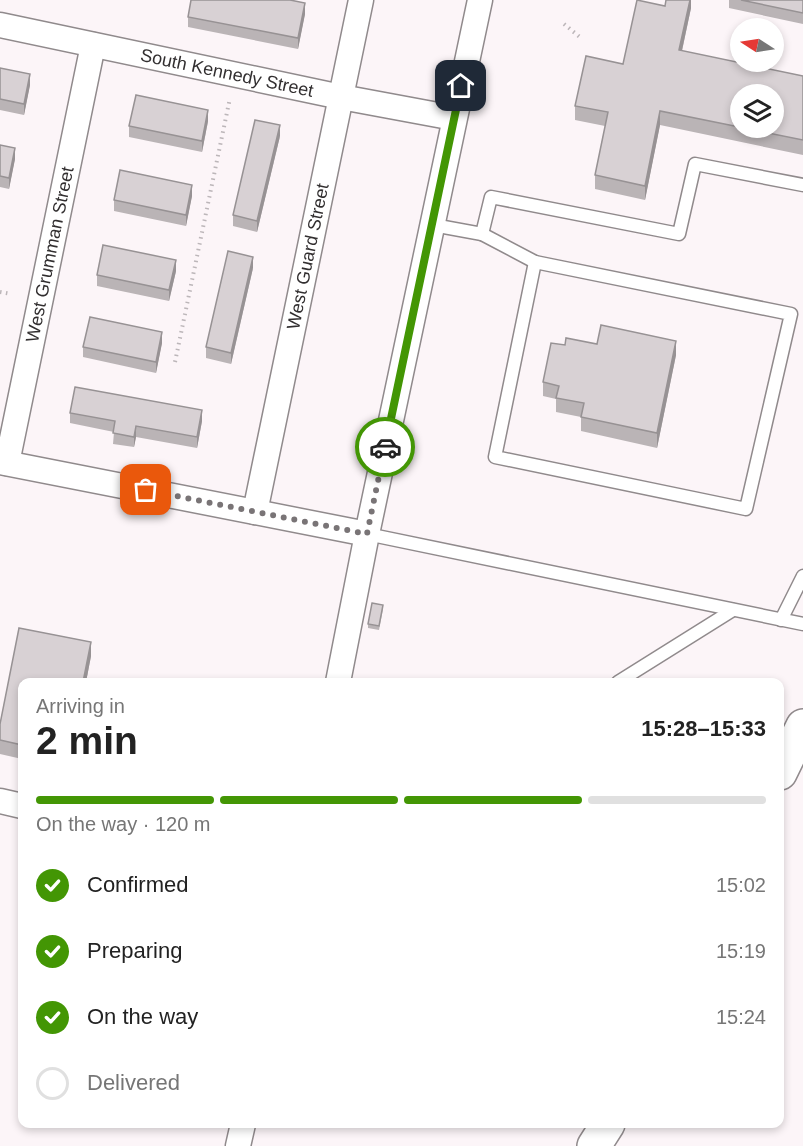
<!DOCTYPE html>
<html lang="en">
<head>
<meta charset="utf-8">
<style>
	body { margin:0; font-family:Helvetica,sans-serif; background:#f2f2f2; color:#222; height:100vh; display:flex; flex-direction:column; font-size:22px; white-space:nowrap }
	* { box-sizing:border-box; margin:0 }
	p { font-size:20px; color:#767676 }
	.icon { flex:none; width:33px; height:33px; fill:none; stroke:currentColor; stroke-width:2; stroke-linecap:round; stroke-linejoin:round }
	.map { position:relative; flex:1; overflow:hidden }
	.details { position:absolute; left:18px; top:678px; width:766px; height:450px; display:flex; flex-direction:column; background:#fff; border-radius:12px; box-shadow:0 3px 9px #0003 }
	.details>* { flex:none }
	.needle { width:39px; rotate:282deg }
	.buttons { position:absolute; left:730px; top:18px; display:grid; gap:12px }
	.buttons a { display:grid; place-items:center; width:54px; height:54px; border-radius:50%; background:#fff; box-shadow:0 3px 9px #0003; font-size:30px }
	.pin { position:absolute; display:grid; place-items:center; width:51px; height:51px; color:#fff; margin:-26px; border-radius:12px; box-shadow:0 3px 9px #0006 }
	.courier { position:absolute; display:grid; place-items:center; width:60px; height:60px; margin:-30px; border:4px solid #439604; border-radius:50%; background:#fff; color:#222; box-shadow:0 2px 8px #0007 }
	.head em { font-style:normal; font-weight:700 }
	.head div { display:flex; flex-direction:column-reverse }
	.head { display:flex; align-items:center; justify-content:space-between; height:102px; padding:0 18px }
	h1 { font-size:39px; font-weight:700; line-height:45px }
	.bar { display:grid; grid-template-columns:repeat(4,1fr); gap:9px 6px; align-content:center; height:72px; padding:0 18px }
	.bar i { height:8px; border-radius:4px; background:#e0e0e0 }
	.bar .selected { background:#439604 }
	.bar p { grid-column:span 4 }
	ol { padding:0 18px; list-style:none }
	li { display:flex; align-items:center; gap:18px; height:66px }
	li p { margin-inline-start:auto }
	li .icon { padding:6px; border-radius:50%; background:#439604; color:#fff; stroke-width:4 }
	li:last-child { color:#767676 }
	li i { width:33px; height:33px; border:3px solid #e0e0e0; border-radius:50% }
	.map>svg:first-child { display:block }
</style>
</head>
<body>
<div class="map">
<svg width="803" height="1146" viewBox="0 0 803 1146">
	<rect width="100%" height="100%" fill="#fcf5f8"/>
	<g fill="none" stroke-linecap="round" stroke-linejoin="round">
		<defs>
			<g id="service">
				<path d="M433,225L482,234L491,197L679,234L695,164L803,185"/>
				<path d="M482,234L535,262"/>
				<path d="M535,262L791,314L746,509L495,457Z"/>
				<path d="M367,534L803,624"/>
				<path d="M781,620L803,576"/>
				<path d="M618,682L733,610"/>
			</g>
			<g id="minor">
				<path id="s1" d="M0,25L341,97L454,118"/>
				<path d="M0,462L367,534"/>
				<path id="s2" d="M7,463L93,45"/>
				<path id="s3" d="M255,512L361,0"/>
				<path d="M338,682L367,534L480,0"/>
				<path d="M0,801L22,806"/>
				<path d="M238,1146L243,1124"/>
			</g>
			<g id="secondary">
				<path d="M780,773L803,726"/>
				<path d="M594,1146L608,1124"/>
			</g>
		</defs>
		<use href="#service" stroke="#908a8c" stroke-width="15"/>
		<use href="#minor" stroke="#908a8c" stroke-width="27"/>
		<use href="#secondary" stroke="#908a8c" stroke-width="36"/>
		<g stroke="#bcb6b9" stroke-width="4" stroke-dasharray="1.5 4.5" stroke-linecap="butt">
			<path d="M564,24L581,38"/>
			<path d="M0,292L11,294"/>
			<path d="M175,362L230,98"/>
		</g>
		<use href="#service" stroke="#fff" stroke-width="12"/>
		<use href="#minor" stroke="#fff" stroke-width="24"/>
		<use href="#secondary" stroke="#fff" stroke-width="33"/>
	</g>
	<g fill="#bab4b6">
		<path d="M691,0V8L682,51L803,76V155L660,125L645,200L595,189V175L605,126L575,120V106L623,64Z"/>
		<path d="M729,0H803V24L729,8Z"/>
		<path d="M305,14L298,49L188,27V17Z"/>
		<path d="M0,68L30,85L24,115L0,110Z"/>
		<path d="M208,121L202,152L129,137V126Z"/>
		<path d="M280,136L257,232L233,226V215Z"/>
		<path d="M0,145L15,159L9,189L0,187Z"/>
		<path d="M192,196L186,226L114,211V200Z"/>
		<path d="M253,268L231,364L206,358V347Z"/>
		<path d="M176,271L169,301L97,286V275Z"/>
		<path d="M162,343L156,373L83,357V347Z"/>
		<path d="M597,344L676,355L657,448L581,431V417L556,412V399L543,396V382L565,345Z"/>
		<path d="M70,413L202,421L197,448L136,437L134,447L113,444L114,432L70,423Z"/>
		<path d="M383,609L379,630L368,628V624Z"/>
		<path d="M19,628L91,642V656L86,682H22V759L0,754V724Z"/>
	</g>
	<g fill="#979294">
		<path d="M690,0H691V8L679,64V50Z"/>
		<path d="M305,3V14L298,49V38Z"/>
		<path d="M30,74V85L24,115V104Z"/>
		<path d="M208,110V121L202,152V141Z"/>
		<path d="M660,111V125L645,200V186Z"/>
		<path d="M280,125V136L257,232V221Z"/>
		<path d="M15,148V159L9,189V178Z"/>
		<path d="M192,185V196L186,226V215Z"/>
		<path d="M253,257V268L231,364V353Z"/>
		<path d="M176,260V271L169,301V290Z"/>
		<path d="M162,332V343L156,373V362Z"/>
		<path d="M676,341V355L657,448V433Z"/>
		<path d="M202,410V421L197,448V437Z"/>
		<path d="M136,426V437L134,447V437Z"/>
		<path d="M91,642V656L86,682H83Z"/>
	</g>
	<g fill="#d8d1d4" stroke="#979294" stroke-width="1.5" fill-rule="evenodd">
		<path d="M191,0H290L305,3L298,38L188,17Z"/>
		<path d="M637,0L665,6L666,0H690L679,50L803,76V140L660,111L645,186L595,175L608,112L575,106L586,56L623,64ZM741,94H774V128H741Z"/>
		<path d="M741,0H803V13Z"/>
		<path d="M0,68L30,74L24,104L0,99Z"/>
		<path d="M136,95L208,110L202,141L129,126Z"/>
		<path d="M255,120L280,125L257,221L233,215Z"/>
		<path d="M0,145L15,148L9,178L0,176Z"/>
		<path d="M120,170L192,185L186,215L114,200Z"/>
		<path d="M103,245L176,260L169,290L97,275Z"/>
		<path d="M228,251L253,257L231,353L206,347Z"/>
		<path d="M90,317L162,332L156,362L83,347Z"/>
		<path d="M601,325L676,341L657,433L581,417L584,403L556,398L559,386L543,382L551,343L565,345L566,338L597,344Z"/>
		<path d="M75,387L202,410L197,437L136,426L134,437L113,433L115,421L70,413Z"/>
		<path d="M372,603L383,605L379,626L368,624Z"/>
		<path d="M19,628L91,642L83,682H22V745L0,740V724Z"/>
	</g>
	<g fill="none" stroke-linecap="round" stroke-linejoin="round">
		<path stroke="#797476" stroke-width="6" stroke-dasharray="0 10.8" d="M146,490L367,534L385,447"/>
		<path stroke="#439604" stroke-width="8" d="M385,447L461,86"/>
	</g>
	<g text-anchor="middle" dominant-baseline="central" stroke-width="6" stroke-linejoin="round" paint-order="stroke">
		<g font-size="18" fill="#322f30" stroke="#fff">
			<text stroke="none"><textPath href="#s1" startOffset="232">South Kennedy Street</textPath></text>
			<text stroke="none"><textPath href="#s2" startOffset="213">West Grumman Street</textPath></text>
			<text stroke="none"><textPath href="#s3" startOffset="261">West Guard Street</textPath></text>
		</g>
	</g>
</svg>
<div class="buttons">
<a><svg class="needle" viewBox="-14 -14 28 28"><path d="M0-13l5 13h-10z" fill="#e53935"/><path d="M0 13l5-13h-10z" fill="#767676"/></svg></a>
<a><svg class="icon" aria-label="layers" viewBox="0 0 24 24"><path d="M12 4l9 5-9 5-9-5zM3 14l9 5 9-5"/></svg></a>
</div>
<div class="pin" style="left:146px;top:490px;background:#ea580c"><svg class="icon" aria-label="bag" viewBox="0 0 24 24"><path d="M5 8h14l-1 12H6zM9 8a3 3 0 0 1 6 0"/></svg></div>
<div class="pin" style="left:461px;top:86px;background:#1f2937"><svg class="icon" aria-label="home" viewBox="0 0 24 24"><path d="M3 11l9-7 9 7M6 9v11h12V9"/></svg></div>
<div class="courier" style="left:385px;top:447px"><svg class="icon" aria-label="car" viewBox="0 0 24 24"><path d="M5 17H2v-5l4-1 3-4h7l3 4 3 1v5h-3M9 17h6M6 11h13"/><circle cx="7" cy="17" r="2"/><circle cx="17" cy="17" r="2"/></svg></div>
<section class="details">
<div class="head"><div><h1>2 min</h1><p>Arriving in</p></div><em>15:28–15:33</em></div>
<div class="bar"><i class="selected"></i><i class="selected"></i><i class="selected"></i><i></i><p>On the way · 120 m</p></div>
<ol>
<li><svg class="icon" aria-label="check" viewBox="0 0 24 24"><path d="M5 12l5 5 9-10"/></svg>Confirmed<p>15:02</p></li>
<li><svg class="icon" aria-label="check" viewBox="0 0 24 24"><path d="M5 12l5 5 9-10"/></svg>Preparing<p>15:19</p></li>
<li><svg class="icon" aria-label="check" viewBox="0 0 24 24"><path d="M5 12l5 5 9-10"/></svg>On the way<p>15:24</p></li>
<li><i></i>Delivered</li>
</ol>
</section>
</div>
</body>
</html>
